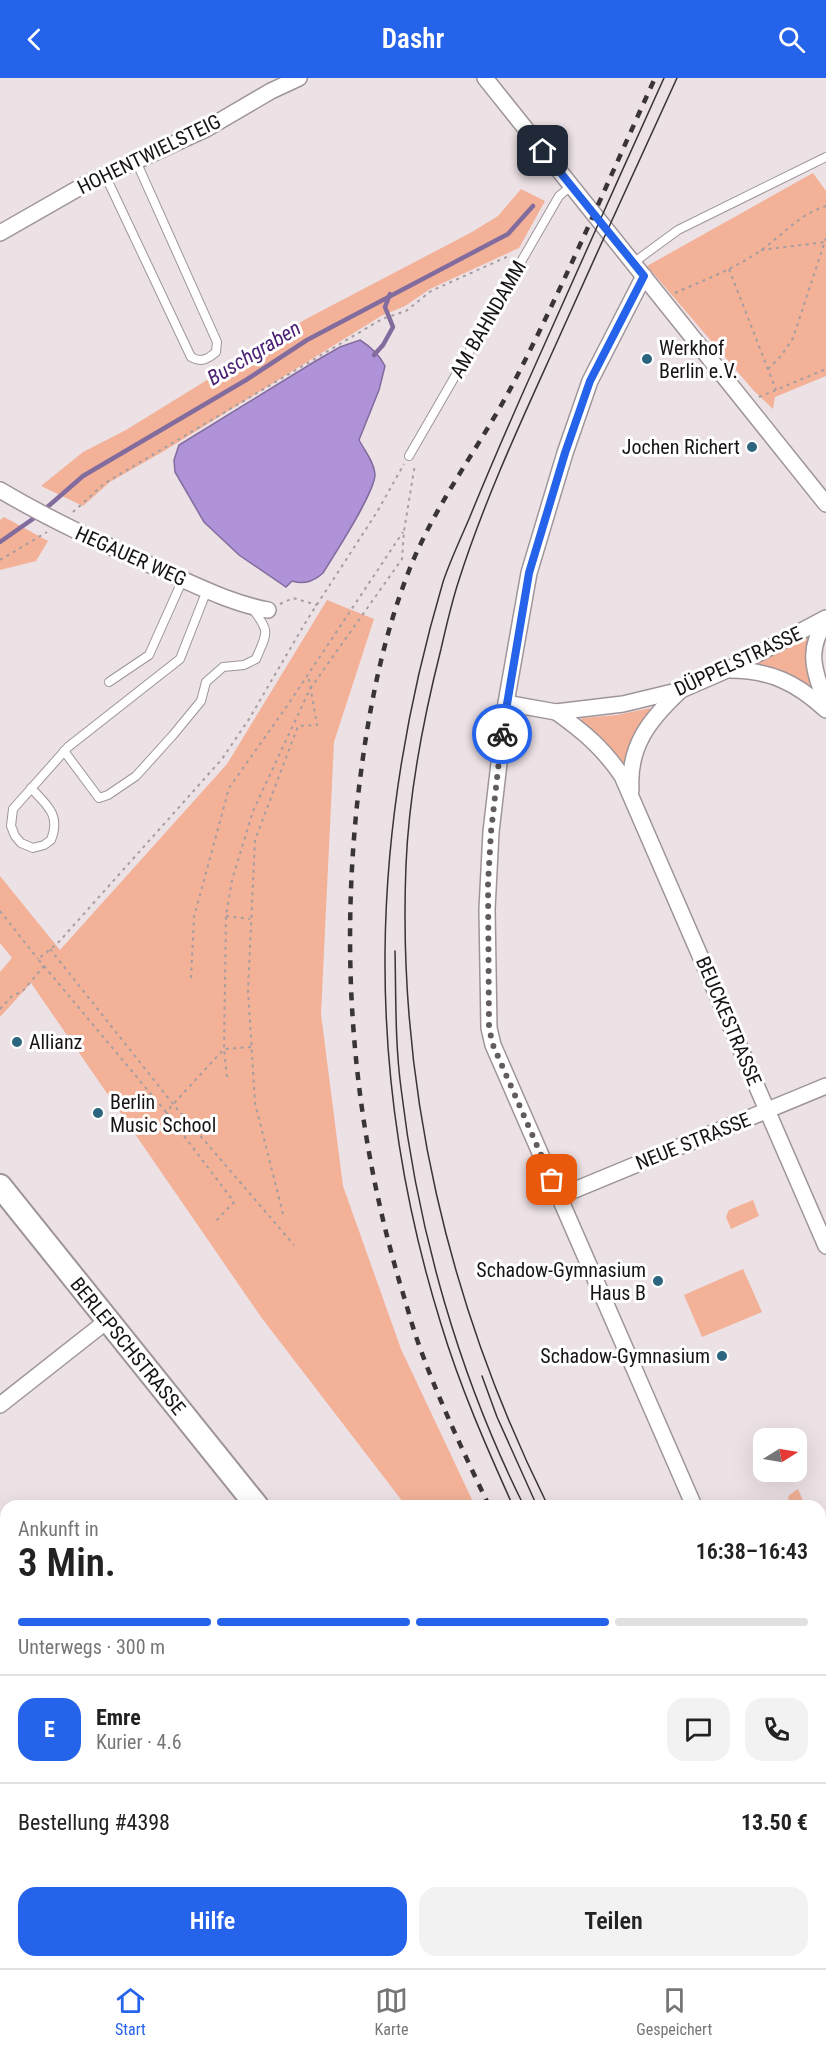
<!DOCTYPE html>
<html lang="de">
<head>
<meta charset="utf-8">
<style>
	body { margin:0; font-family:"Roboto Condensed",sans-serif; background:#f2f2f2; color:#222; height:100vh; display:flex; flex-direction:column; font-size:22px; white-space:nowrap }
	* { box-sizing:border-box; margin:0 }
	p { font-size:20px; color:#767676 }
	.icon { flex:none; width:33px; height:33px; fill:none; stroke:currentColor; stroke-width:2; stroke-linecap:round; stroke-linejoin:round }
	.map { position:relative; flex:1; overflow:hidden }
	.details { position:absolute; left:0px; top:1422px; width:826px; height:468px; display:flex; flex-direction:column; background:#fff; border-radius:18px 18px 0 0; box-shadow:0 6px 24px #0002 }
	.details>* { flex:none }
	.needle { width:39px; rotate:79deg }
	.tools { position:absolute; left:753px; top:1350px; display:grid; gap:12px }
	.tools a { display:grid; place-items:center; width:54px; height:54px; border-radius:12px; background:#fff; box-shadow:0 6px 24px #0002; font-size:30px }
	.pin { position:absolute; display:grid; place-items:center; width:51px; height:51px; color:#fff; margin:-26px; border-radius:12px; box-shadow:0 3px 9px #0006 }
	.courier { position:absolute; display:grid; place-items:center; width:60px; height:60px; margin:-30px; border:4px solid #2563eb; border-radius:50%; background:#fff; color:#222; box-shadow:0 2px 8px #0007 }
	.head em { font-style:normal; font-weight:600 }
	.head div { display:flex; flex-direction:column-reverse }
	.head { display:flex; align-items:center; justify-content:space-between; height:102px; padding:0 18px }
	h1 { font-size:39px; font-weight:600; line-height:45px }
	.bar { display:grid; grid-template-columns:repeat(4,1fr); gap:9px 6px; align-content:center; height:72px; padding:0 18px }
	.bar i { height:8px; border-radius:4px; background:#e0e0e0 }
	.bar .selected { background:#2563eb }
	.bar p { grid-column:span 4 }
	.line { display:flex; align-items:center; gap:15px; padding:0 18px; border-top:2px solid #e0e0e0 }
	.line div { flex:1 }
	.round { display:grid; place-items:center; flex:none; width:63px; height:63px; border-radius:18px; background:#f2f2f2 }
	.action { display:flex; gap:12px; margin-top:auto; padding:12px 18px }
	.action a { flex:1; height:69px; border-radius:18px; background:#2563eb; color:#fff; font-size:24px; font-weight:600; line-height:69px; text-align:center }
	.action a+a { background:#f2f2f2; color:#222 }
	header { display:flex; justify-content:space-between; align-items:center; height:78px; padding:0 18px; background:#2563eb; color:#fff; font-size:27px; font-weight:600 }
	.menu { display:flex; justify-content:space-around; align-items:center; height:84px; border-top:2px solid #e0e0e0; background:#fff; font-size:16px; color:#767676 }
	.menu a { display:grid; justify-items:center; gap:3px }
	.menu .selected { color:#2563eb }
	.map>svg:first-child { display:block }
</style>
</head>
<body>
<header><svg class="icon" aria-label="back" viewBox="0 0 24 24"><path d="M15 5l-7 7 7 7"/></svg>Dashr<svg class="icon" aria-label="search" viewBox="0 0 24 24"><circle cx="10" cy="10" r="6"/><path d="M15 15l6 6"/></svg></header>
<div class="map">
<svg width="826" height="1890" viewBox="0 0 826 1890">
	<rect width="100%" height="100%" fill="#ece1e5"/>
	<g fill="#f3b198">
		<path d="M813,95L826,113V298L775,319L773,331L754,313L647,188Z"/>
		<path d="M521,111L545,123L519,170L430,211L405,228L381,238L164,373L110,404L83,428L41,408L83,374L126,352L306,241L472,154L498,138Z"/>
		<path d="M4,439L48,463L36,483L0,492V442Z"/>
		<path d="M327,522L374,541L334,664L321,936L343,1108L401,1271L475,1428H406L261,1239L31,905L0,939V894L12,880L0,865V798L60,872L227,686Z"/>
		<path d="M809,558L806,577L810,606L808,608L784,594L753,587Z"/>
		<path d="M650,630L651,633L626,687H622L605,663L581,643L582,640L617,637Z"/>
		<path d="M753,1122L759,1138L731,1151L726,1139L729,1132Z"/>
		<path d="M743,1191L762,1234L702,1259L684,1217Z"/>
		<path d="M798,1411L805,1428H790L788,1418Z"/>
		<path d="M820,1464L826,1476V1505L821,1508Z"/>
	</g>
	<path fill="#b092d9" stroke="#826c9e" stroke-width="1.5" d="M360,262C371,269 379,276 385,288L379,312L359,362C365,373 374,384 375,396C376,413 334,477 323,495C314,503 305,507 292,503L286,509L239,477L204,444L175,394L174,382L179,367L314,284L340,269Z"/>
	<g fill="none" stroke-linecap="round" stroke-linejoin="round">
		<g stroke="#826c9e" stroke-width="4.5">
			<path d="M374,277L383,267L393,249L385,229L390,216"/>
			<path d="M44,432L83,398L246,302L307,262L508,156L533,128"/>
			<path d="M0,464L37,438"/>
		</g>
		<defs>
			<g id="lane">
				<path d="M105,97L191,279C201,285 208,281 216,274L217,264L136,83"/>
				<path d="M633,185L678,152L826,79"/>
				<path d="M409,378L559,118L571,108"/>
				<path d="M109,604L149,577L183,501"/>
				<path d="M64,673L99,720L108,717L136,698L173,657L201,623L206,604L223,589L244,587L256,581C267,554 271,555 252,530"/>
				<path d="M31,710C47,727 61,737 51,762L44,767L33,770L21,765L15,758L11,748L13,731L68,669L180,581L207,512"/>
			</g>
			<g id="street">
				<path d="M485,0L826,426"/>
				<path d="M0,155L84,107L206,51L271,13L299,0"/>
				<path d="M644,198L590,303L565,375L529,495L506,625L491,754L487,831L489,950L493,967L694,1428"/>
				<path d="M0,412C52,443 106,467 161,492C196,507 230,525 268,532"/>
				<path d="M826,544C805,572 815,595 826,625"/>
				<path d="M730,592C770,592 797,605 826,632"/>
				<path d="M506,625L556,634L623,626L681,612L727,592L826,540"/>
				<path d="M556,634C584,654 603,670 622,698L826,1168"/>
				<path d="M631,712C628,669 649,642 679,614"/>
				<path d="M560,1118L826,1008"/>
				<path d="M0,1327L108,1242"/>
				<path d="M0,1486L6,1491"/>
				<path d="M820,1716L826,1729"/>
				<path d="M0,1889L11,1890"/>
			</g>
			<g id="secondary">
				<path d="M0,1108L257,1428"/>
				<path d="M0,1613L6,1616"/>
				<path d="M369,1884L371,1890"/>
				<path d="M701,1884L706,1890"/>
			</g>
		</defs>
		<use href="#lane" stroke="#9f9599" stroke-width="10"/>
		<use href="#street" stroke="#9f9599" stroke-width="18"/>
		<use href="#secondary" stroke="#9f9599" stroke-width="26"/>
		<g stroke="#a59da0" stroke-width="2" stroke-dasharray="3 4.5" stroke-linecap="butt">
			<path d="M761,172L826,164"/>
			<path d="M729,191L776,312"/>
			<path d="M675,215C704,202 734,191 760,173C783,157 798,137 826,128"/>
			<path d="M768,291L781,278L793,260L826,160"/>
			<path d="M759,319L826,291"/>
			<path d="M73,434L105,405L382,241L406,233L431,213L511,177"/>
			<path d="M0,482L47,454"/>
			<path d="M280,526L293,520L317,527"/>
			<path d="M0,833L38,881"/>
			<path d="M226,838L250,841"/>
			<path d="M50,871L173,1026L294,1167"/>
			<path d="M44,888L166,1034L224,971L252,969"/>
			<path d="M191,900L194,839L229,710L287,628L403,454"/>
			<path d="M0,931L13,917L22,914L44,888L38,881L57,866L222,681L249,641L307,542L377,434L404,386"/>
			<path d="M227,999L224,971L226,838L232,802L253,733L310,611L402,481L404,453L415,386"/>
			<path d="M166,1034L234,1124L216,1143"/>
			<path d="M283,1136L255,1025L248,912L255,762L298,648L317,647L308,596"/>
		</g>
		<use href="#lane" stroke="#fff" stroke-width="8"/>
		<use href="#street" stroke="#fff" stroke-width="15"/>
		<use href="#secondary" stroke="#fff" stroke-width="22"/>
		<g stroke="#393435" stroke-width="1.5">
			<path d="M395,873C396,918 395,965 401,1010C418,1154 459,1298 524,1428"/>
			<path d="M482,1298L497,1339L537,1428"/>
			<path d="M513,1428C486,1368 460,1309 441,1246C363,995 369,755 443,504C450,483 460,462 469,441C487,397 506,353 525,310C572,206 617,103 664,0"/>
			<path d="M548,1428C449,1229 397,1010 406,787C409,714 423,642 441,571C446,549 451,527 458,505C483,426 518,350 552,275C593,183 635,92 677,0"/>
			<path d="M820,1844L826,1852"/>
			<path d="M808,1884L812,1890"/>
		</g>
		<g stroke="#393435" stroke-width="4.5" stroke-dasharray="8 8" stroke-linecap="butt">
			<path d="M489,1428C464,1375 439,1323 419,1267C412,1248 407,1228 401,1209C354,1051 340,891 357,727C366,646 380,566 410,490C437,423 481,367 514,304C565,205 609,101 655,0"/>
			<path d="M756,1884L760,1890"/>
		</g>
	</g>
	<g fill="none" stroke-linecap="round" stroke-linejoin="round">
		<path stroke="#625c5e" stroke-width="6" stroke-dasharray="0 10.8" d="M502,656L491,754L488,805L489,950L493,967L552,1102"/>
		<path stroke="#2563eb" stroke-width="8" d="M502,656L529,495L565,375L590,303L644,198L543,73"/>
	</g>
	<g fill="#2b657e" stroke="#fff" stroke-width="2">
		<circle cx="647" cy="281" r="6"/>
		<circle cx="752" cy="369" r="6"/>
		<circle cx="17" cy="964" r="6"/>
		<circle cx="98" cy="1035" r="6"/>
		<circle cx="658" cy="1203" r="6"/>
		<circle cx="722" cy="1278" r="6"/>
	</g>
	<g text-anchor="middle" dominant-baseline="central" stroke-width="6" stroke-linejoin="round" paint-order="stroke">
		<g font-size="20" fill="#181415" stroke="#fff">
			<text transform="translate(149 76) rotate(-26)">HOHENTWIELSTEIG</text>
			<text transform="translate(488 241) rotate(-60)">AM BAHNDAMM</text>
			<text transform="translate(131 478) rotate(24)">HEGAUER WEG</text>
			<text transform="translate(738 583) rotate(-25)">DÜPPELSTRASSE</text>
			<text transform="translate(729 943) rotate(67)">BEUCKESTRASSE</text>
			<text transform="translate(693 1063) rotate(-22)">NEUE STRASSE</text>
			<text transform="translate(128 1268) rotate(51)">BERLEPSCHSTRASSE</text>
		</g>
		<g font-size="20" fill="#181415" stroke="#fff" text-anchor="start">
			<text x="659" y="270">Werkhof<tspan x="659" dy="23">Berlin e.V.</tspan></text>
			<text x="740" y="369" text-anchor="end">Jochen Richert</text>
			<text x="29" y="964">Allianz</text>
			<text x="110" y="1024">Berlin<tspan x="110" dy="23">Music School</tspan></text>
			<text x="646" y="1192" text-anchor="end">Schadow-Gymnasium<tspan x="646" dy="23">Haus B</tspan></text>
			<text x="710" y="1278" text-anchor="end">Schadow-Gymnasium</text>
		</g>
		<g font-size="21" font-style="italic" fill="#4b2174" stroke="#fff">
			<text transform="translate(254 275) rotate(-31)">Buschgraben</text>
		</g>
	</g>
</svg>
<div class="tools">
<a><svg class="needle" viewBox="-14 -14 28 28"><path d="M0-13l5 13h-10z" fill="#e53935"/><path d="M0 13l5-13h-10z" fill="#767676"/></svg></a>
</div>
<div class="pin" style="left:552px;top:1102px;background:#ea580c"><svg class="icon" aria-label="bag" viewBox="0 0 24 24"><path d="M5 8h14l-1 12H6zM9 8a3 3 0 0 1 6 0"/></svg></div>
<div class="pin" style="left:543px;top:73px;background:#1f2937"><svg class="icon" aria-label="home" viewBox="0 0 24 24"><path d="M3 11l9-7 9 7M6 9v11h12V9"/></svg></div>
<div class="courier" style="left:502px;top:656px"><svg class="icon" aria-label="bike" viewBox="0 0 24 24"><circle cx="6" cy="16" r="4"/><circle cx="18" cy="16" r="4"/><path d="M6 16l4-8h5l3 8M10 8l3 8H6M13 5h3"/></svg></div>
<section class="details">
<div class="head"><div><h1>3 Min.</h1><p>Ankunft in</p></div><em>16:38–16:43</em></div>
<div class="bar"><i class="selected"></i><i class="selected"></i><i class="selected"></i><i></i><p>Unterwegs · 300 m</p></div>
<div class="line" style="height:108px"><b class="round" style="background:#2563eb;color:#fff">E</b><div><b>Emre</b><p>Kurier · 4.6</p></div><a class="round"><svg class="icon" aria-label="chat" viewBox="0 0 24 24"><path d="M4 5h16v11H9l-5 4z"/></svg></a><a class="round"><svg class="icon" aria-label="phone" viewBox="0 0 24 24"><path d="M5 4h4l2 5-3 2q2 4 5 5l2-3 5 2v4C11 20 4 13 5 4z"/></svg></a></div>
<div class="line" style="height:78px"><div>Bestellung #4398</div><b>13.50 €</b></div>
<div class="action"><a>Hilfe</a><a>Teilen</a></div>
</section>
</div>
<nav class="menu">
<a class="selected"><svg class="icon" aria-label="home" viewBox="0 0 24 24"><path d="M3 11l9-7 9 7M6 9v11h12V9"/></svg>Start</a>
<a><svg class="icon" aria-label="map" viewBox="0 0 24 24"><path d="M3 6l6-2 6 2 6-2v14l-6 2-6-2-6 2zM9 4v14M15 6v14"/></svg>Karte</a>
<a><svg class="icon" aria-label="saved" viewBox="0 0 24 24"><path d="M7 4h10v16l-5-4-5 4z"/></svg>Gespeichert</a>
</nav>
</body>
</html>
